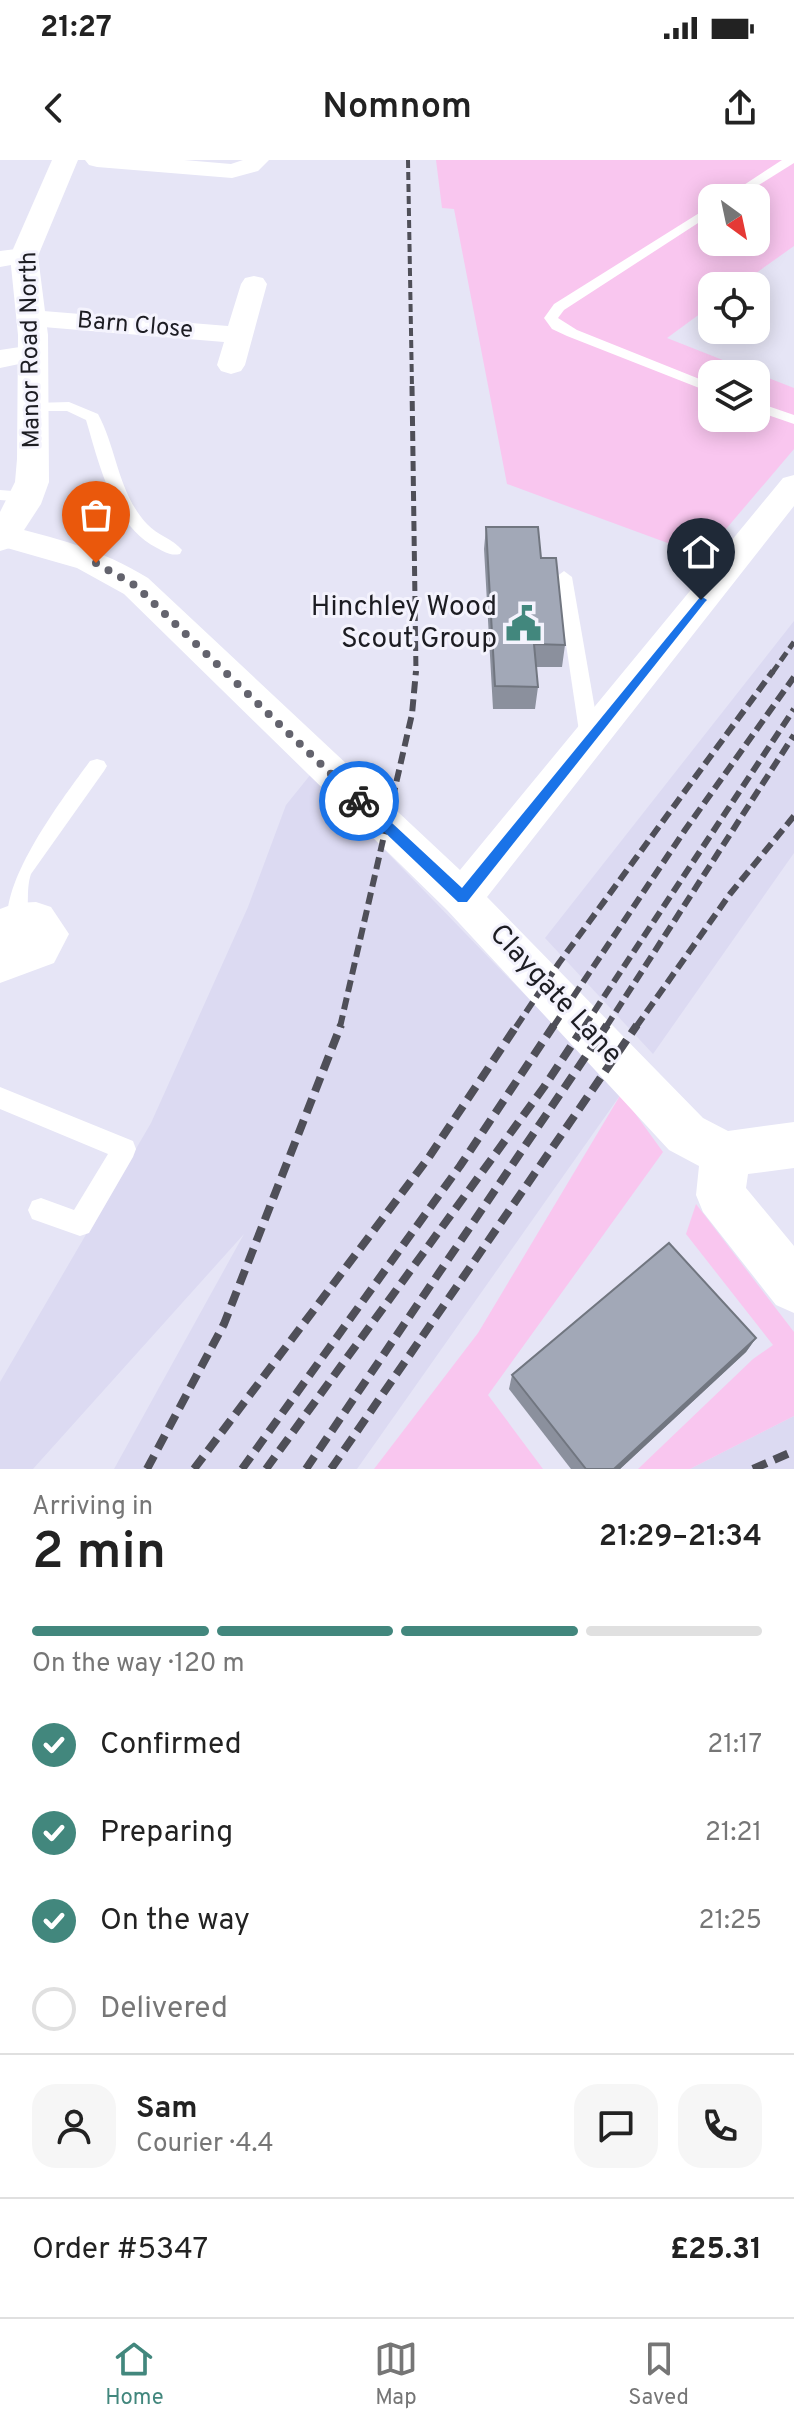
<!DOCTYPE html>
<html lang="en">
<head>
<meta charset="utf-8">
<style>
	body { margin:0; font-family:Overpass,sans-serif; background:#f6f6f6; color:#222; height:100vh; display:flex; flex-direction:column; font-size:30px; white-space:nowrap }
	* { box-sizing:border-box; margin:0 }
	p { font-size:26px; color:#767676 }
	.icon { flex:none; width:44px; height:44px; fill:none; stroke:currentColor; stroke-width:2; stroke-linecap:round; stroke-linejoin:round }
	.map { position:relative; height:1309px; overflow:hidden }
	.details { display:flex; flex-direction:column; background:#fff; flex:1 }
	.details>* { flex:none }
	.needle { width:52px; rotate:147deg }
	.controls { position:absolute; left:698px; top:24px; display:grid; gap:16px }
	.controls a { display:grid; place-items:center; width:72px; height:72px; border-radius:16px; background:#fff; box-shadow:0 4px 20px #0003; font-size:40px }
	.pin { position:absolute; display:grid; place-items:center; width:68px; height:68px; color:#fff; margin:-82px -34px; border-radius:50% 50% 50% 0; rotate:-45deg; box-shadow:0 0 8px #0007 }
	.pin .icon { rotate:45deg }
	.courier { position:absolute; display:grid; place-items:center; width:80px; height:80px; margin:-40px; border:6px solid #1a73e8; border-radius:50%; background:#fff; color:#222; box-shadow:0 2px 10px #0007 }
	.summary em { font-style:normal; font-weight:600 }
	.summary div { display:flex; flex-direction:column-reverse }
	.summary { display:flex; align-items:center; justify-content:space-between; height:136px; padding:0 32px }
	h1 { font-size:52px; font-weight:600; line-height:60px }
	.bar { display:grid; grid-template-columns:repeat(4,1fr); gap:12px 8px; align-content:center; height:96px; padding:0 32px }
	.bar i { height:10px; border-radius:6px; background:#e0e0e0 }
	.bar .on { background:#42877d }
	.bar p { grid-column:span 4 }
	.line { display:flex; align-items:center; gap:20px; padding:0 32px; border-top:2px solid #e0e0e0 }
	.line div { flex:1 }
	.round { display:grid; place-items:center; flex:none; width:84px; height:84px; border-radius:24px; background:#f6f6f6 }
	ol { padding:0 32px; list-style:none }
	li { display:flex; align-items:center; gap:24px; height:88px }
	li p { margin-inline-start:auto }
	li .icon { padding:8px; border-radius:50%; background:#42877d; color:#fff; stroke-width:4 }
	li:last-child { color:#767676 }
	li i { width:44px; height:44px; border:4px solid #e0e0e0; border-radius:50% }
	.status { display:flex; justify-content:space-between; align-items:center; height:56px; padding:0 40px; background:#fff; direction:ltr }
	.status svg { height:22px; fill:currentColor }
	header { display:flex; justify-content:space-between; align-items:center; height:104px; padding:0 32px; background:#fff; font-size:36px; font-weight:600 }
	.tab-bar { display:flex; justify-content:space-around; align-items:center; height:112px; border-top:2px solid #e0e0e0; background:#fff; font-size:22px; color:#767676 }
	.tab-bar a { display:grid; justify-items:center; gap:4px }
	.tab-bar .on { color:#42877d }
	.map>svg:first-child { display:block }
</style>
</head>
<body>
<div class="status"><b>21:27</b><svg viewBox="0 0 49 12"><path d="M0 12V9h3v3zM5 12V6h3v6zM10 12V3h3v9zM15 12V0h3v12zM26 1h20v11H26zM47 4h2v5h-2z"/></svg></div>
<header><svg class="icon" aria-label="back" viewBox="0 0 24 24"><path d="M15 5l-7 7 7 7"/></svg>Nomnom<svg class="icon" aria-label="share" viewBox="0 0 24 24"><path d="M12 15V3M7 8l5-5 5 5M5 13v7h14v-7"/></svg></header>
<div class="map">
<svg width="794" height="1309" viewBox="0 0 794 1309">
	<rect width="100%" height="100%" fill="#e6e5f6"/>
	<g fill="#dcdaf2">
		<path d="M794,461V693L653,894L545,778Z"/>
		<path d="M311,614L621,934L357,1309H114L244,1074L33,1309H0V1222L151,963L248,747L286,645Z"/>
		<path d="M794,1256V1309H690Z"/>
	</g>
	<g fill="#f9c6ef" fill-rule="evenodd">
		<path d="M436,0H794V86L738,126H712V145L667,178L794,228V289L703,396L507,324L454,49L442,48ZM712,38H756V82H712ZM712,214H756V258H712Z"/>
		<path d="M621,934L663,992L488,1235L543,1309H374L478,1173Z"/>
		<path d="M696,1044L794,1172V1256L690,1309H638L753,1199L773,1185L686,1074Z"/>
	</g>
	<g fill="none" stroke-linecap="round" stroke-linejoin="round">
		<g fill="#fff" fill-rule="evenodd">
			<path d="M782,0H794V3L738,38H724Z"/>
			<path d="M712,45V54L564,150L558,158L577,170L712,224V233L567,176L552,169L544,158L554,144Z"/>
			<path d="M69,242L98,254C117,289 118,333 147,364C157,375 173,379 182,390L180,394C170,396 165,392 157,388C112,365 99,303 86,260L67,251H34L27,247L34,243Z"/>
			<path d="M756,242L794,255V264L756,251Z"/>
			<path d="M0,330L25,332L33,337L25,342L0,340Z"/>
			<path d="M564,411L572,417L600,578L590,585L580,578L556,417Z"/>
			<path d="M97,599L104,601L107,606L104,611L31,714C25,731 31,752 24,767L16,770L8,767C0,720 63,638 90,601Z"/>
			<path d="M0,927L133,981L136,989L133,997L89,1073L80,1076L32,1059L28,1050L32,1041L41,1038L74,1050L108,994L0,949Z"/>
		</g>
		<g fill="#fff" fill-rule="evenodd">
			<path d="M85,0H184L231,4L243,0H269L258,11L232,18L97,7L89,5Z"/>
			<path d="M24,88L33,91L37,96L33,101L0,107V91Z"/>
			<path d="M254,116L263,118L267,124L245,205L241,211L231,214L221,211L217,205L224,182L31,166L21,164L17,158L21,152L31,150L228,166L241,124L245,118Z"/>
			<path d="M33,185L43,187L47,193L43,199L0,208V190Z"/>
			<path d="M794,315V346L487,737L703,958L728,971L794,962V1008L748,1014L746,1028L794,1086V1153L776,1145L703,1052L696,1035L699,1006L669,990L447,750L124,434L77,408L0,386V366L3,365C54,377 103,390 148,418L460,710L783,318Z"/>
			<path d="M36,742L51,747L69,774L54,803L0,823V749L16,743Z"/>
		</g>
		<path fill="#fff" fill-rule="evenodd" d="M52,0H78L38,96L48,175L49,322L41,344L13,387L0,391V352L15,322L17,299L18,175L10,96Z"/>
		<path stroke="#4f4f58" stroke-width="4" stroke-dasharray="8 4" stroke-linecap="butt" d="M408,0L412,228"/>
		<g stroke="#4f4f58" stroke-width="5" stroke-dasharray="10 5" stroke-linecap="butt">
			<path d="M412,226L416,513"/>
			<path d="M772,513L794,482"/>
		</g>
		<g stroke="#4f4f58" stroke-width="6" stroke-dasharray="12 6" stroke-linecap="butt">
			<path d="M340,867L412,554L416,511"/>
			<path d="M516,867L559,803L773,511"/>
			<path d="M553,867L685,670L794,517"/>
			<path d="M584,867L794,549"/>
			<path d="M606,867L794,575"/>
			<path d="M636,867L730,734L794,656"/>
		</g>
		<g stroke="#4f4f58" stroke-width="8" stroke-dasharray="15 8" stroke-linecap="butt">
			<path d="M147,1309L224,1164L341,865"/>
			<path d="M194,1309L429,997L517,865"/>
			<path d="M242,1309L460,1006L554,865"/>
			<path d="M266,1309L544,927L585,865"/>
			<path d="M306,1309L607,865"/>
			<path d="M331,1309L637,865"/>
			<path d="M753,1309L794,1291"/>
		</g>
	</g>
	<g fill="#8b909d">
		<path d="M486,367L541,398L565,485L562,507H536L538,527L535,549H493L484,389Z"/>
		<path d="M756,1178L746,1192L620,1309H571L509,1229L512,1215Z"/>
	</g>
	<path fill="#717680" d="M756,1178L746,1192L620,1309H614Z"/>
	<g fill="#a2a8b7" stroke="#717680" stroke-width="2">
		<path d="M486,367H538L541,398H556L565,485L534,484L538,527L495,526Z"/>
		<path d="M669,1083L756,1178L614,1309H586L512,1215Z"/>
	</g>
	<path fill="#1a73e8" d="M701,436L707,440L705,442L467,742H458L355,644V637H364L462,728Z"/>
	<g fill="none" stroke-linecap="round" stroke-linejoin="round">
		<path stroke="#63636d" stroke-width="8" stroke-dasharray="0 14.4" d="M96,403L136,426L359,641"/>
	</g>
	<defs>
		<symbol id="civic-bare" viewBox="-9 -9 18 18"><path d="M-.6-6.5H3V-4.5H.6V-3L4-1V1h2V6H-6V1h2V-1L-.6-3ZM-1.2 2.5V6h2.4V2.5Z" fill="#42877d" stroke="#f4f3fd" stroke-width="2.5" paint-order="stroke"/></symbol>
	</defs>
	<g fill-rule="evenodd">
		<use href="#civic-bare" x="498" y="438" width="51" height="51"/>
	</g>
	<g text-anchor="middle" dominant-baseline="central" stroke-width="6" stroke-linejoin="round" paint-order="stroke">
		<g font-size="24" fill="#1d1d23" stroke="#f4f3fd">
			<text transform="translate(135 166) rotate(5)">Barn Close</text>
			<text transform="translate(31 190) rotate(-91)">Manor Road North</text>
		</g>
		<g font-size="28" fill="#1d1d23" stroke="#f4f3fd" text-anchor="end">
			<text x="497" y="448">Hinchley Wood<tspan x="497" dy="32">Scout Group</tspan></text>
		</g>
		<g font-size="28" fill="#1d1d23" stroke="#f4f3fd">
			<text transform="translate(555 835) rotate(47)">Claygate Lane</text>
		</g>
	</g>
</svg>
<div class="controls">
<a><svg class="needle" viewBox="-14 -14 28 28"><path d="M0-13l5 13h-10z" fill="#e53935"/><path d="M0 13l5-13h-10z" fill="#767676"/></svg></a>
<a><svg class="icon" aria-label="locate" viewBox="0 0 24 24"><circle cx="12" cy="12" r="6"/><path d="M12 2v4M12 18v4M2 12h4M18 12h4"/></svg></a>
<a><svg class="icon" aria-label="layers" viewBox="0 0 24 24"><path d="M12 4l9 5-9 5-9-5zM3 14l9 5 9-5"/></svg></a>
</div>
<div class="pin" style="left:96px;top:403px;background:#ea580c"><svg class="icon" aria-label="bag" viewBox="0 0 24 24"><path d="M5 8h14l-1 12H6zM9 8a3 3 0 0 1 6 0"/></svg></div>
<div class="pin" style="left:701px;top:440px;background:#1f2937"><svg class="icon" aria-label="home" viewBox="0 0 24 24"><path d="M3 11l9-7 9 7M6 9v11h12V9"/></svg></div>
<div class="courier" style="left:359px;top:641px"><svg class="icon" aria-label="bike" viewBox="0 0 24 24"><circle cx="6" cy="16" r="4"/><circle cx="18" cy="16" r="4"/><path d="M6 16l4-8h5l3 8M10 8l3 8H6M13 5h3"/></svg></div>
</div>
<section class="details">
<div class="summary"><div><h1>2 min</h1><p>Arriving in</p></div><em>21:29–21:34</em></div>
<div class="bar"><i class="on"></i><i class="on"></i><i class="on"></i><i></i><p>On the way · 120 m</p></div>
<ol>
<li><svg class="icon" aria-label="check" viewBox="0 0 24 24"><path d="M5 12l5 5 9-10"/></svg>Confirmed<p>21:17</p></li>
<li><svg class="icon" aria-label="check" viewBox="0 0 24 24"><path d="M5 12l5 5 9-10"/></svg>Preparing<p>21:21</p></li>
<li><svg class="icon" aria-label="check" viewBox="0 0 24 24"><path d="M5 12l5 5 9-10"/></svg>On the way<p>21:25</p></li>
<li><i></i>Delivered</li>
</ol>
<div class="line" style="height:144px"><a class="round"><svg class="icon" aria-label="person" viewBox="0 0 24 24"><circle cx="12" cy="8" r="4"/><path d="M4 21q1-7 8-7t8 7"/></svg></a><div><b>Sam</b><p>Courier · 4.4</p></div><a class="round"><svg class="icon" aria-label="chat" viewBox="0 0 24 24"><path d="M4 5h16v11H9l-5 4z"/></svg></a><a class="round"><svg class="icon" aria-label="phone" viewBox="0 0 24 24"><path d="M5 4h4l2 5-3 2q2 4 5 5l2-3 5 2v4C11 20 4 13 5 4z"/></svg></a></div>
<div class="line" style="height:104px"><div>Order #5347</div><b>£25.31</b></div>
</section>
<nav class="tab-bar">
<a class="on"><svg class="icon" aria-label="home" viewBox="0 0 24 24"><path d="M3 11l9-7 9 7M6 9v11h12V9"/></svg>Home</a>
<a><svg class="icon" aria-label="map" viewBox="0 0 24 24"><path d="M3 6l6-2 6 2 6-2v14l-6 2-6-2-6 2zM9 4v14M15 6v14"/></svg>Map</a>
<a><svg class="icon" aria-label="saved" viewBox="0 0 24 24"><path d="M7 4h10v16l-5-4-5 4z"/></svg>Saved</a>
</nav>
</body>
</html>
